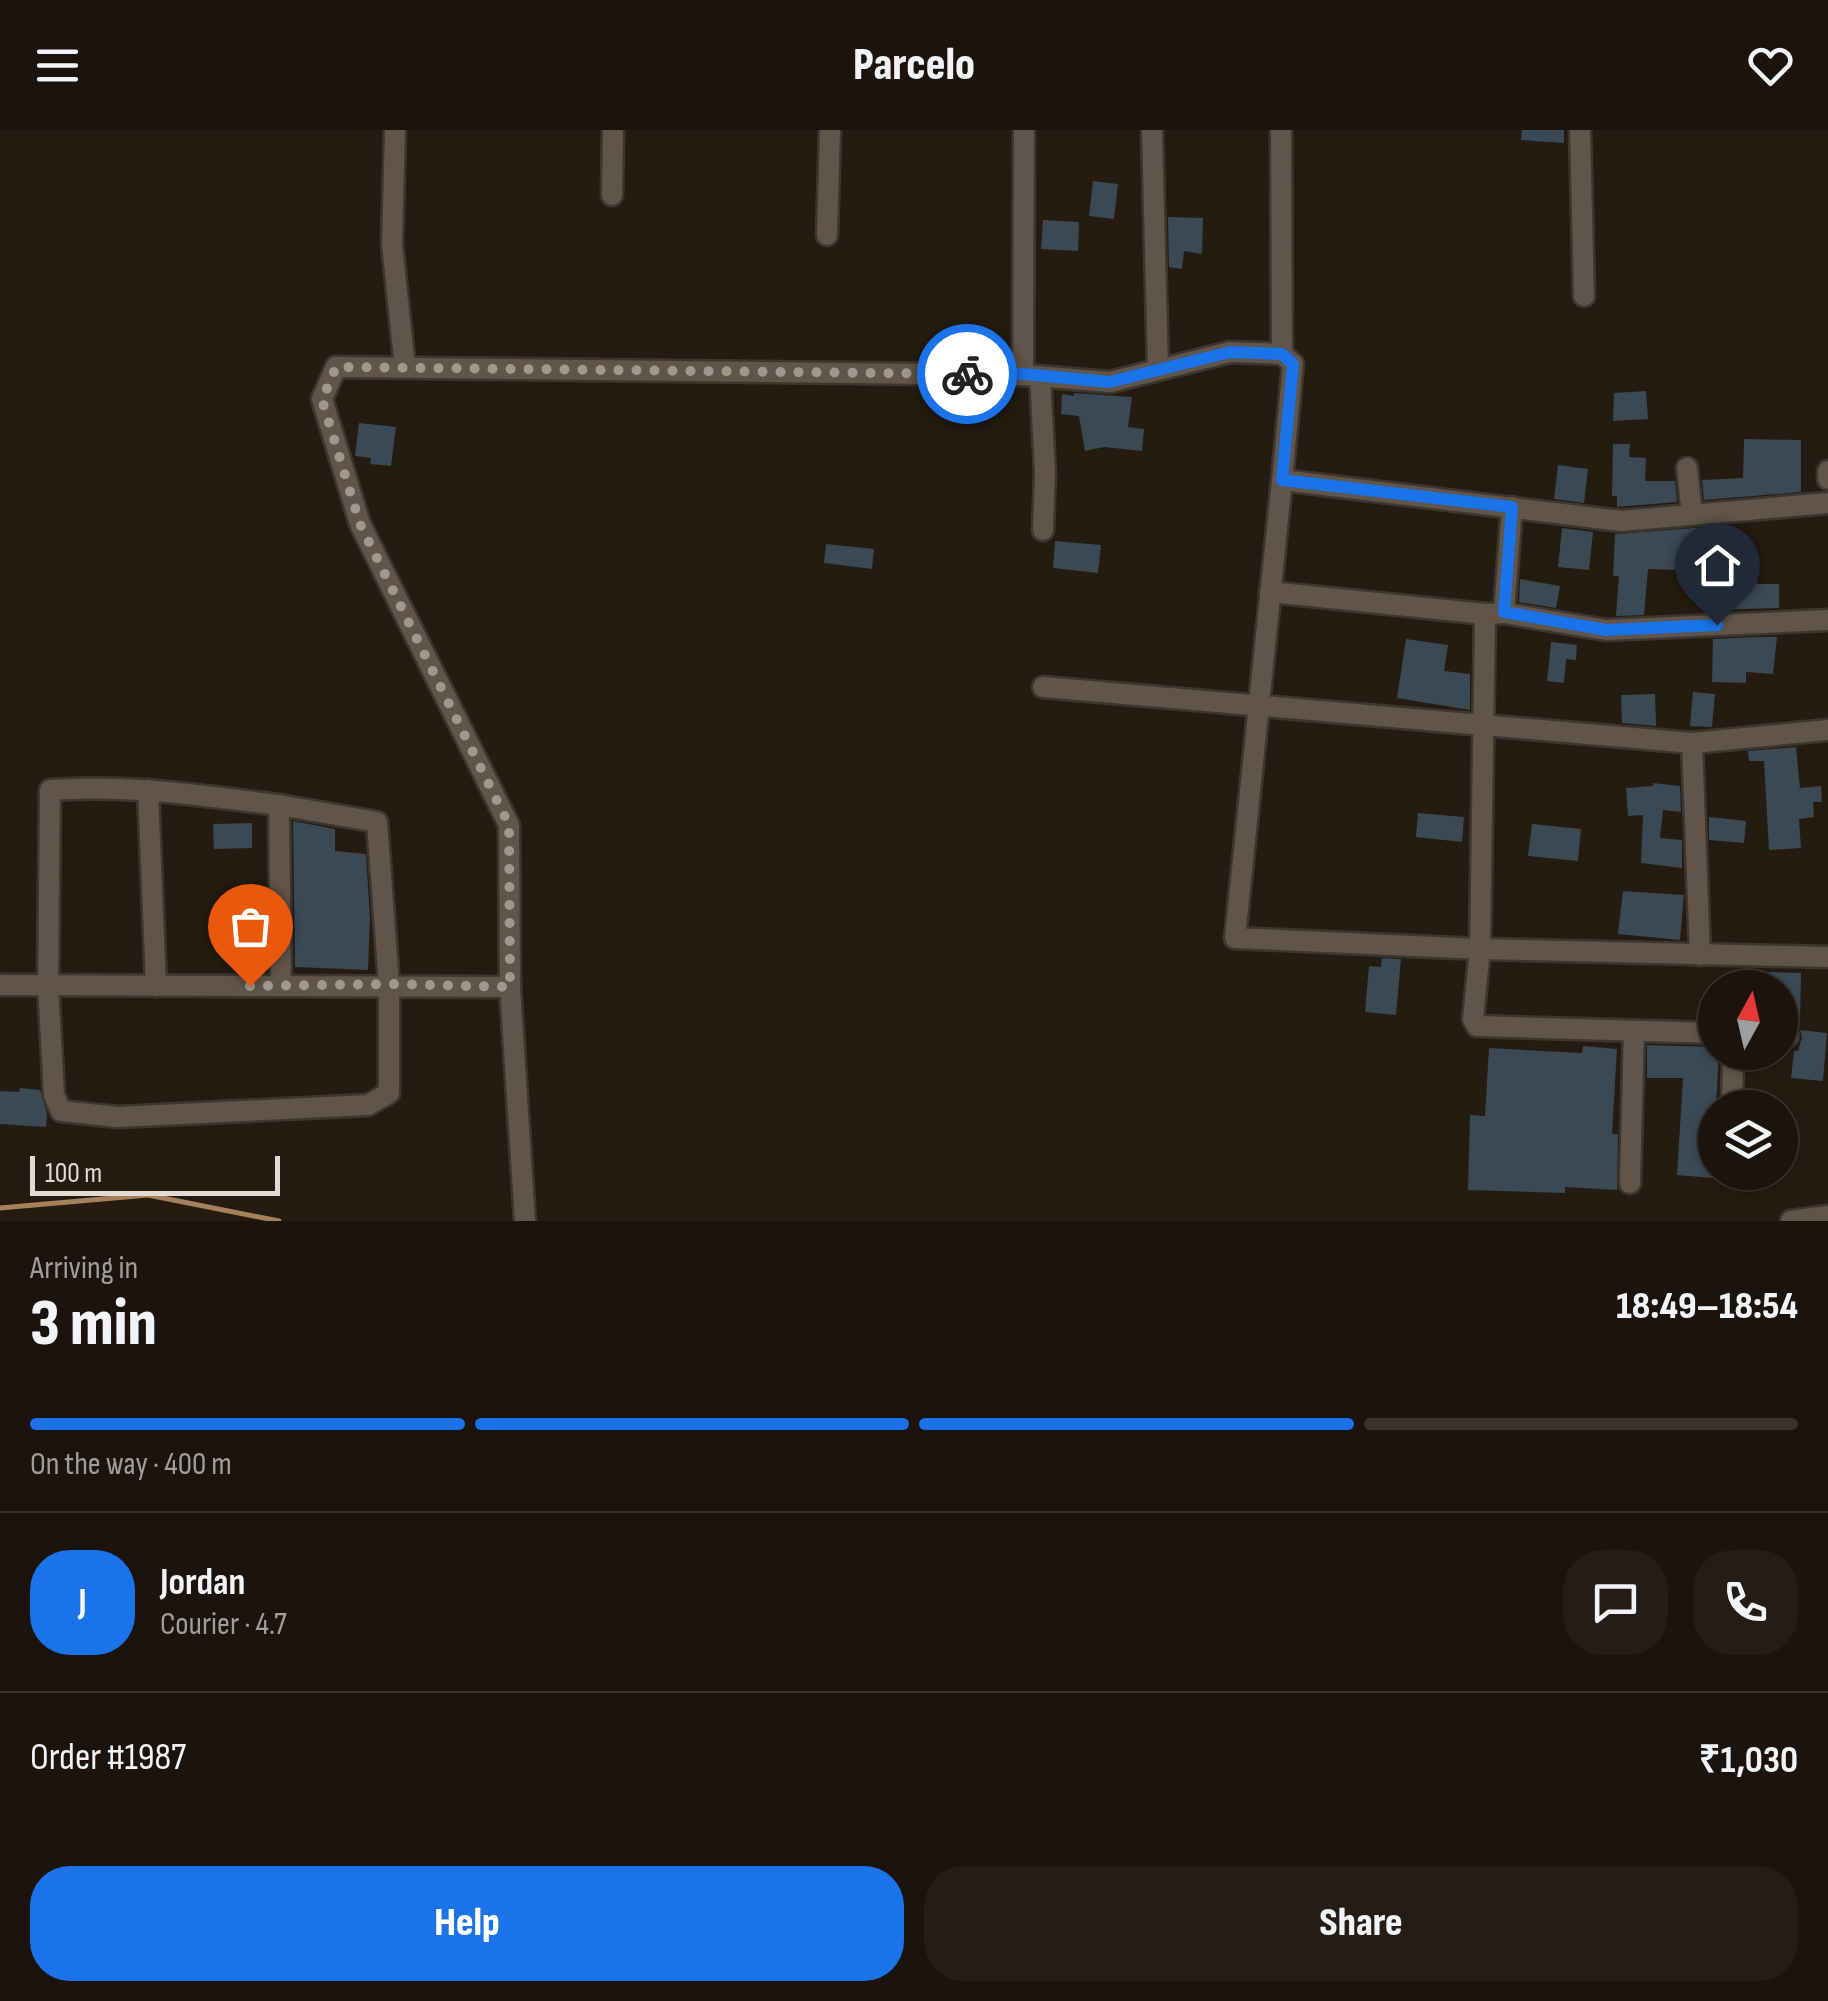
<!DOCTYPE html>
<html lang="en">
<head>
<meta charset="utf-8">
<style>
	body { margin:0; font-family:"Sofia Sans Condensed",sans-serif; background:#251d15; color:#f1f3f6; height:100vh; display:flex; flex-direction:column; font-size:38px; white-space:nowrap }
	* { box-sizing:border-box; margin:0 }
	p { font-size:32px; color:#a09e9d }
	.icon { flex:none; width:55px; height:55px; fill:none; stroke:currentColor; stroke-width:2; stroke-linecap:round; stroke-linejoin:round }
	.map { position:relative; height:1091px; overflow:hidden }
	.drawer { display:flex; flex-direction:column; background:#1c140c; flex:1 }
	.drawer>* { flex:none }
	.needle { width:65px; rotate:8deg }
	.fabs { position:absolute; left:1698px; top:840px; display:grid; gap:20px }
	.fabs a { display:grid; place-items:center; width:100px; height:100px; border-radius:50%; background:#1c140c; box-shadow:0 2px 8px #0004,0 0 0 2px #3a332d; font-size:50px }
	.scale { position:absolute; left:30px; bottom:25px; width:250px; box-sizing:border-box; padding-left:10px; border:5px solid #e2dbd4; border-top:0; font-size:28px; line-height:35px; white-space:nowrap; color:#e2dbd4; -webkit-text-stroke:8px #251b10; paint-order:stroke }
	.pin { position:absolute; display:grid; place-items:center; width:85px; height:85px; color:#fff; margin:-102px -42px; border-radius:50% 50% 50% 0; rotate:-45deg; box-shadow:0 0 10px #0007 }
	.pin .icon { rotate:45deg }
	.courier { position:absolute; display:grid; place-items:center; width:100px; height:100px; margin:-50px; border:8px solid #1a73e8; border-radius:50%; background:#fff; color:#222; box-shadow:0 2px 12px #0007 }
	.head em { font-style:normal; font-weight:800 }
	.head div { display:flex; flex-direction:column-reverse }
	.head { display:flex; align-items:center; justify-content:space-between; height:170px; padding:0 30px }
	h1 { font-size:65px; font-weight:800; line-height:75px }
	.bar { display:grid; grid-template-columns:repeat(4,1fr); gap:15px 10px; align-content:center; height:120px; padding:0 30px }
	.bar i { height:12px; border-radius:8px; background:#3a332d }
	.bar .on { background:#1a73e8 }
	.bar p { grid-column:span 4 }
	.line { display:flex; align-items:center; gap:25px; padding:0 30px; border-top:2px solid #3a332d }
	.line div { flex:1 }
	.round { display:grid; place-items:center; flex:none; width:105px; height:105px; border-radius:40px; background:#251d15 }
	.cta { display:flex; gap:20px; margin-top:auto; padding:20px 30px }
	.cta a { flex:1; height:115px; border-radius:40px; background:#1a73e8; color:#fff; font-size:40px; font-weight:800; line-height:115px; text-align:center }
	.cta a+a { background:#251d15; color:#f1f3f6 }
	header { display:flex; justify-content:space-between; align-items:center; height:130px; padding:0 30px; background:#1c140c; font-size:45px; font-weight:800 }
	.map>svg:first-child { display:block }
</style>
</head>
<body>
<header><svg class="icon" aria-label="menu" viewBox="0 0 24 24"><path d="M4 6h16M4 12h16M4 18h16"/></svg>Parcelo<svg class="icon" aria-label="heart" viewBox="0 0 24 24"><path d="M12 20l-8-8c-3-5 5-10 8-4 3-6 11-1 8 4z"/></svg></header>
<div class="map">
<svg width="1828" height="1091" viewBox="0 0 1828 1091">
	<rect width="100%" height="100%" fill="#251b10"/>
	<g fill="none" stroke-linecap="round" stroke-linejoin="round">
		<path stroke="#a48159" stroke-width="5" d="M0,1078L148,1065L279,1091"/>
	</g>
	<g fill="#3a4953">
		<path d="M1522,0H1564V13L1521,10Z"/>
		<path d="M1093,51L1118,54L1114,89L1089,86Z"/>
		<path d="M1168,87L1203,88L1202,124L1184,121L1182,139L1169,137Z"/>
		<path d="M1043,90L1079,92L1078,121L1041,119Z"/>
		<path d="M1646,261L1648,289L1613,291L1614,263Z"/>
		<path d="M1074,263L1132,267L1128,297L1144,299L1142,321L1104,317L1085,321L1079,286L1061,284L1062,264L1074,266Z"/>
		<path d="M359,293L396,297L391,336L370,334L371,328L355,326Z"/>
		<path d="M1744,309L1801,310V362L1704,370L1702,350L1743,348Z"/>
		<path d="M1613,314H1630L1629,327L1646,328L1645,351H1675L1677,372L1617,377V366H1612Z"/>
		<path d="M1558,335L1588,339L1584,373L1554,369Z"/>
		<path d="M1708,397L1703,441L1648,439L1644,485L1616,486L1619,446H1613L1615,404Z"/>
		<path d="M1562,398L1593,402L1589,440L1558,437Z"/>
		<path d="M1055,411L1101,415L1098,443L1053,438Z"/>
		<path d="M826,414L874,419L872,439L824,433Z"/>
		<path d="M1713,443L1757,447V454H1779V478L1710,480Z"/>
		<path d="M1520,449L1560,456L1556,478L1519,472Z"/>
		<path d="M1754,507H1777L1773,544L1746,542V553L1712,552L1713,509Z"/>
		<path d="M1406,509L1448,515L1444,541L1470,544V580L1397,568Z"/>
		<path d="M1551,512L1577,515L1576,530L1566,529L1564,553L1547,551Z"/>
		<path d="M1693,562L1715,564L1712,597L1690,596Z"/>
		<path d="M1655,564L1656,596L1622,593L1621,565Z"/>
		<path d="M1796,617L1800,658L1821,656L1822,672H1813L1814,687L1799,689L1801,718L1769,720L1764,631H1749L1748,621Z"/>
		<path d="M1653,653L1680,656L1681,682L1663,680L1660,708L1682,710V738L1641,733L1643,685L1628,686L1626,658L1653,656Z"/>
		<path d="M1418,683L1464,687L1462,712L1416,707Z"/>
		<path d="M1709,687L1746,691L1744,713L1709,710Z"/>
		<path d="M293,691L335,699V721L366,724L370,788L368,840L295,837Z"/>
		<path d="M252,693V718L214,719L213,694Z"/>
		<path d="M1532,694L1581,699L1578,731L1528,726Z"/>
		<path d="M1623,761L1684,765L1680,810L1618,804Z"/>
		<path d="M1382,828L1401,829L1396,885L1365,882L1369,836L1381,837Z"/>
		<path d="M1769,842L1801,843L1800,894L1780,892V858H1768Z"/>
		<path d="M1800,900L1827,903L1823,951L1791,948L1794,921H1798L1802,907Z"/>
		<path d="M1647,915L1715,917V922H1719L1712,1048L1677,1045L1683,948H1647Z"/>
		<path d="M1583,916L1617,919L1612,1004H1618L1617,1060L1565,1057V1063L1468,1060L1470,985L1485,986L1489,918L1582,923Z"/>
		<path d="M20,958L40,960L47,983L46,997L0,994V961L19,962Z"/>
	</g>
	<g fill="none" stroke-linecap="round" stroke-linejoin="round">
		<defs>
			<g id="minor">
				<path d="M395,0L392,114L405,238"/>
				<path d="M1024,0L1023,245L1110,252L1230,222L1282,224L1293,234L1282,350L1621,391L1828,373"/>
				<path d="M1152,0L1158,239"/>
				<path d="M1281,0L1282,224"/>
				<path d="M1580,0L1584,166"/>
				<path d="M612,65L613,0"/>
				<path d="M827,105L830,0"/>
				<path d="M1040,246L1045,342L1043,400"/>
				<path d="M1687,338L1692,385"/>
				<path d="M1828,341V349"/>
				<path d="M1282,350L1235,808L1480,819L1828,827"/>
				<path d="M1512,377L1504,483L1606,500L1828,490"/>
				<path d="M1270,462L1485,484"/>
				<path d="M1504,483L1485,484L1480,819L1473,889L1477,896L1715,903"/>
				<path d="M1043,557L1692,613"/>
				<path d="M148,660L156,856"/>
				<path d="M279,675C203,666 127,654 50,660L48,855L54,965L61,981L118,987L368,975L389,963V854L377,692L279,675L281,856"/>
				<path d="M1700,825L1692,613L1828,600"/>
				<path d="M0,855L510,857"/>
				<path d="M1780,906H1788"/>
				<path d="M1732,978L1733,922"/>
				<path d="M1630,1053L1634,901"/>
				<path d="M525,1091L510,857L509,695L360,394L322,269L336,237L1023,245"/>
				<path d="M1791,1091L1828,1086"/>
			</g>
		</defs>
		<use href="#minor" stroke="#3d352f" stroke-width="25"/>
		<use href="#minor" stroke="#615448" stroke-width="20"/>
	</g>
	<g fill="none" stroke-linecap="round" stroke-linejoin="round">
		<path stroke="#a0988f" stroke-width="10" stroke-dasharray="0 18" d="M250,856L389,854L510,857L509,695L360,394L322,270L336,237L967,244"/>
		<path stroke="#1a73e8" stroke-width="12" d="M967,244H1023L1110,252L1230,222L1282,224L1293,234L1282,350L1512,377L1504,482L1606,500L1717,495"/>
	</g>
</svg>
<div class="fabs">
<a><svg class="needle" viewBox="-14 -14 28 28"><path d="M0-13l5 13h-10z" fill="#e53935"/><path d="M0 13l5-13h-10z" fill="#a09e9d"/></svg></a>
<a><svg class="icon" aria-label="layers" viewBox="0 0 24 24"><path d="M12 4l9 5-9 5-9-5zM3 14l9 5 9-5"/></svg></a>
</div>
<div class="scale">100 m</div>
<div class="pin" style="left:250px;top:856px;background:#ea580c"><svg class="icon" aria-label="bag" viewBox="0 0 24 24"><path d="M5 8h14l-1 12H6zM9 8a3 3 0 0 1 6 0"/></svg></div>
<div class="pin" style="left:1717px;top:495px;background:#1f2937"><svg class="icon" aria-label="home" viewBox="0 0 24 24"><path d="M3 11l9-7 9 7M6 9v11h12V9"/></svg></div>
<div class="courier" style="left:967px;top:244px"><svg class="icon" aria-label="bike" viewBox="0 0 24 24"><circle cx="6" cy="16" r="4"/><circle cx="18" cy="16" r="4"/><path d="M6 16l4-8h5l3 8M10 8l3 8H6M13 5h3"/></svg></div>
</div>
<section class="drawer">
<div class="head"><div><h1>3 min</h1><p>Arriving in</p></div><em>18:49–18:54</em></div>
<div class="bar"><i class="on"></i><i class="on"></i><i class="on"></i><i></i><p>On the way · 400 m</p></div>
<div class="line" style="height:180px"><b class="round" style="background:#1a73e8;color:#fff">J</b><div><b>Jordan</b><p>Courier · 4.7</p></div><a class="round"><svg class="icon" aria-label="chat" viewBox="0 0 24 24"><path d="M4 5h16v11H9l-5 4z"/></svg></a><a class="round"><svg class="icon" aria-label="phone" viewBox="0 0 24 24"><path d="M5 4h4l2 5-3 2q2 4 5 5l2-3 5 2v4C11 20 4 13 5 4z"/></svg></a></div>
<div class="line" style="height:130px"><div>Order #1987</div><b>₹1,030</b></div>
<div class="cta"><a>Help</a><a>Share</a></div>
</section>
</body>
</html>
